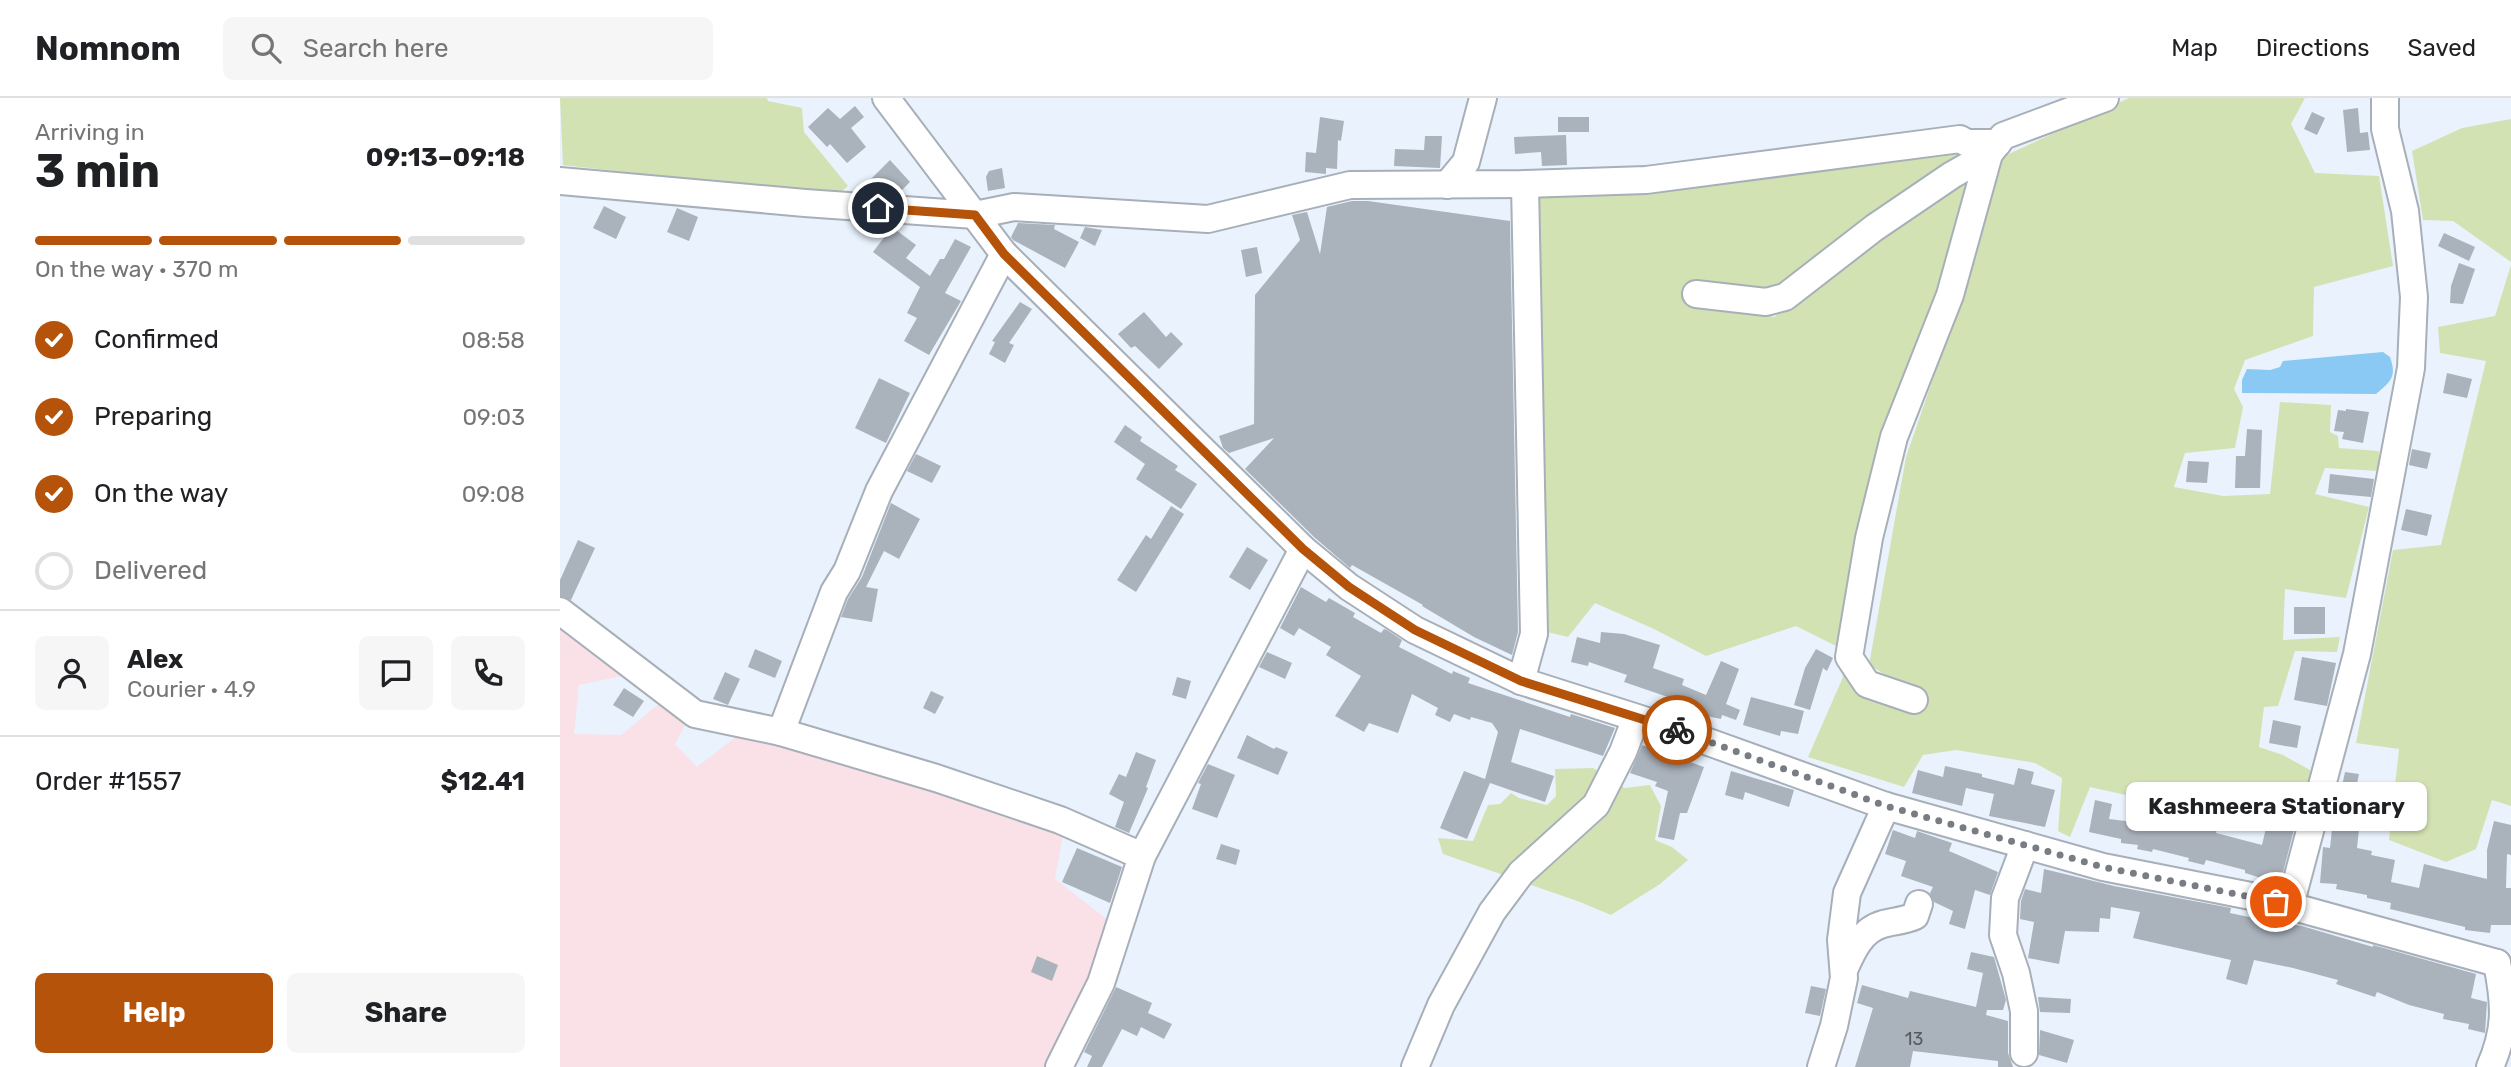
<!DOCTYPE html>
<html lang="en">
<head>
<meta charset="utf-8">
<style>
	body { margin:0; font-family:Rubik,sans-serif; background:#f6f6f6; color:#202124; height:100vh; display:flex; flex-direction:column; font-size:26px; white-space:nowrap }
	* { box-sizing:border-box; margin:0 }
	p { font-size:23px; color:#757577 }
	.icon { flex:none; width:38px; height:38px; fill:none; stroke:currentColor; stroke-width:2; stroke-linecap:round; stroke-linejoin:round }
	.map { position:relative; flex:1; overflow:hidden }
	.details { display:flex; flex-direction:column; background:#fff; width:560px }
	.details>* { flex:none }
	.pin { position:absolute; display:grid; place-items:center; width:60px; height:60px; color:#fff; margin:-30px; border:4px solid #fff; border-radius:50%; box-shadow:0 2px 7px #0007 }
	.courier { position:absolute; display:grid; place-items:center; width:70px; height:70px; margin:-35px; border:5px solid #b45309; border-radius:50%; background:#fff; color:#222; box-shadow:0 2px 9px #0007 }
	.bubble { position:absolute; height:49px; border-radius:10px; background:#fff; box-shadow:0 2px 5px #0004; font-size:23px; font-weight:700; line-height:49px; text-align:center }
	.overview em { font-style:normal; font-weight:700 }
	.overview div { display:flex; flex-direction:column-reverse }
	.overview { display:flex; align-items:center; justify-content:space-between; height:119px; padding:0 35px }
	h1 { font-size:46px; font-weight:700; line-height:52px }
	.bar { display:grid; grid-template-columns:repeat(4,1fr); gap:10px 7px; align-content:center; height:84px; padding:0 35px }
	.bar i { height:9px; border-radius:5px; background:#e0e0e0 }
	.bar .active { background:#b45309 }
	.bar p { grid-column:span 4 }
	.line { display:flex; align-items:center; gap:18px; padding:0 35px; border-top:2px solid #e0e0e0 }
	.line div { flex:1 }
	.round { display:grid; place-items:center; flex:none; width:74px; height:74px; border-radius:10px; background:#f6f6f6 }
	ol { padding:0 35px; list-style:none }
	li { display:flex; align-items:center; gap:21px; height:77px }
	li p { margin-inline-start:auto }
	li .icon { padding:7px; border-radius:50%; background:#b45309; color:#fff; stroke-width:4 }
	li:last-child { color:#757577 }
	li i { width:38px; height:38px; border:4px solid #e0e0e0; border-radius:50% }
	.primary-button { display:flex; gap:14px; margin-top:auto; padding:14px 35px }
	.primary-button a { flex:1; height:80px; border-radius:10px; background:#b45309; color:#fff; font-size:28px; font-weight:700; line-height:80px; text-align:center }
	.primary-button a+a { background:#f6f6f6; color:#202124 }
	header { display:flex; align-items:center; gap:42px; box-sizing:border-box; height:98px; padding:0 35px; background:#fff; border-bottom:2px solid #e0e0e0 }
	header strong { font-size:33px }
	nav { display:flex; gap:38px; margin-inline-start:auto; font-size:24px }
	.search { width:490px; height:63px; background:#f6f6f6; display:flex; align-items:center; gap:18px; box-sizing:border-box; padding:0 24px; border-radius:10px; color:#757577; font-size:26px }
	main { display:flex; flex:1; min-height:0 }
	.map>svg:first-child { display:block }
</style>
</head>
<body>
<header>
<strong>Nomnom</strong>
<div class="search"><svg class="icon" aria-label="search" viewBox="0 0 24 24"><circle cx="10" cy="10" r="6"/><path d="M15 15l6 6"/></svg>Search here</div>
<nav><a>Map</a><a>Directions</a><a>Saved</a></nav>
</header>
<main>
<section class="details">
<div class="overview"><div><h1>3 min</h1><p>Arriving in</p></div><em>09:13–09:18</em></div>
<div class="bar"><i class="active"></i><i class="active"></i><i class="active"></i><i></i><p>On the way · 370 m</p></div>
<ol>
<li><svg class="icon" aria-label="check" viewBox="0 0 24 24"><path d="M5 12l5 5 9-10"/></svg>Confirmed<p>08:58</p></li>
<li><svg class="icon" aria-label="check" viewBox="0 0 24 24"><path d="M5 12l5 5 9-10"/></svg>Preparing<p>09:03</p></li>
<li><svg class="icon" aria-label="check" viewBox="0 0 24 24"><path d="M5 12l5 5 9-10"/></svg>On the way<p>09:08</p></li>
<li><i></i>Delivered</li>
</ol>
<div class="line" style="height:126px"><a class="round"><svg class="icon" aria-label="person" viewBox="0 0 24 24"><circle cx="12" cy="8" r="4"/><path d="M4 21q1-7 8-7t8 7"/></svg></a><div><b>Alex</b><p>Courier · 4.9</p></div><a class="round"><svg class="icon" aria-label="chat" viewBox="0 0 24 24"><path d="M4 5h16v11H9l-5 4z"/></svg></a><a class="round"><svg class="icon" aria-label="phone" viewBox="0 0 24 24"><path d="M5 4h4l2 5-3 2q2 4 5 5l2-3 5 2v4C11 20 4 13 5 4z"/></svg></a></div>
<div class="line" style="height:91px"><div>Order #1557</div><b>$12.41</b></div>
<div class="primary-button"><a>Help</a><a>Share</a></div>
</section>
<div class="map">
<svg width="1951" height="969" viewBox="0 0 1951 969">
	<rect width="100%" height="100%" fill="#eaf3fd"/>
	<path fill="#fae0e7" d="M0,527L62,578L19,587L14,636L61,637L100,605L128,622L115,646L137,669L186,631L504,731L495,781L548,822L532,875L488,969H0Z"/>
	<g fill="#d3e2b3">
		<path d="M0,0H207L208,3L242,10L244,34L288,88L276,98L3,67Z"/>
		<path d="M1569,0H1745L1731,26L1755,75L1819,78L1833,168L1754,189L1753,238L1685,262L1674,291L1683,309L1675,350L1625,355L1614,389L1663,398L1710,396L1720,304L1771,307L1770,334L1778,338L1779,350L1819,353V373L1765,370L1755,396L1809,409L1786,500L1725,491L1723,542L1780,539L1777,554L1735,553L1718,608L1704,609L1699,649L1723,657L1750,672L1751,705L1706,707L1700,727L1530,689L1510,739L1498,733L1502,680L1475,665L1396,652L1363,657L1344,689L1248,659L1283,579L1278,549L1236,528L1146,558L1094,531L1035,505L1008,539L987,534L973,93L1424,51L1217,195L1126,199L1214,219L1419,69L1306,430L1300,594L1354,615L1365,600L1309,567L1346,359L1396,214L1438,61Z"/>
		<path d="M1951,21V164L1893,123L1863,122L1852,53L1902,30Z"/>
		<path d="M1951,167V708L1932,702L1916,751L1886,764L1829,742L1839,651L1796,645L1833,452L1881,447L1926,263L1880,255L1878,229L1935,218Z"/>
		<path d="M1033,670L1065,690L1090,687L1101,708L1095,742L1112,749L1128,762L1100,786L1051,817L1020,804L883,756L878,740L913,743L928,707L940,706L951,695L959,700L987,707L996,698L995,671Z"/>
	</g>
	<path fill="#8ac9f3" d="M1823,254L1830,259C1837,279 1831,283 1816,296L1682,295V282L1687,271L1710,272L1720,269L1723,263Z"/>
	<g fill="#aab2bc">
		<path d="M295,8L304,19L291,30L306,49L287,65L270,46L267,49L248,29L268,10L280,21Z"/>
		<path d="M1798,10L1800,35L1808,34L1810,52L1787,54L1783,12Z"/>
		<path d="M1752,14L1765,20L1757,37L1744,31Z"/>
		<path d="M760,19L784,23L781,43L778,42L777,71L766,70V76L745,74L746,54L756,55Z"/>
		<rect x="998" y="19" width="31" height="15"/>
		<path d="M1006,37L1007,67L982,68L981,54L955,56L954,39Z"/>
		<path d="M865,38H882L880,70L834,68L835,51L864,52Z"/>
		<path d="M330,62L350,84L338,96L328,95L326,93L318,94L308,84Z"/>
		<path d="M442,70L445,90L428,93L426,79L429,73Z"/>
		<path d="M792,103H808L950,123L958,534L952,557L914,539L862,508L863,507L792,467L790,470L754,439L685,371L714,340L669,355L663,350L659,338L694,326L695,197L740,142L732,117L747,114L760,156L767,109Z"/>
		<path d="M44,108L66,119L56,141L33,130Z"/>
		<path d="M117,110L138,119L129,143L107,134Z"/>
		<path d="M458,125L495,127L494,131L519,144L505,170L453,142L451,139Z"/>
		<path d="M332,129L356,147L346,160L370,178L380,161H384L395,141L411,149L385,195L401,203L369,257L344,243L357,220L347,215L360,189L313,154Z"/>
		<path d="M525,129L542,132L535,148L520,140Z"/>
		<path d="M1884,135L1915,149L1909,163L1878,148Z"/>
		<path d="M697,149L702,175L686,179L681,152Z"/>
		<path d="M1899,165L1915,171L1903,206L1890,205L1891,188Z"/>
		<path d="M460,204L472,211L449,245L454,247L445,265L429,256L435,244L432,243Z"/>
		<path d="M584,214L606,239L611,234L623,246L599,271L575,248L571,250L558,236Z"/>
		<path d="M1887,275L1912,281L1907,300L1883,295Z"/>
		<path d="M319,280L350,295L326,345L295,330Z"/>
		<path d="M1786,311L1809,314L1803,345L1782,341L1784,334L1774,333L1778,312L1786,313Z"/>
		<path d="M565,327L582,339L580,343L618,368L615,372L637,386L621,411L576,381L585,366L554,344Z"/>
		<path d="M1687,331L1702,332L1700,390H1675L1676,358H1685Z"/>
		<path d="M1852,351L1871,355L1867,371L1849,367Z"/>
		<path d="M356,356L381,368L372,385L347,373Z"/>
		<path d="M1628,363L1649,364L1647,385L1626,384Z"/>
		<path d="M1770,376L1814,381L1811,399L1768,395Z"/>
		<path d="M331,405L360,421L339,461L324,453L306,489L318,491L312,524L281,519L288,501L302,479Z"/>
		<path d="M611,408L624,416L576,494L557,482L586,437L591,441Z"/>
		<path d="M1846,411L1872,417L1867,438L1841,432Z"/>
		<path d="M18,442L35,450L11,502L0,498V482Z"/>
		<path d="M687,449L708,462L690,492L669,479Z"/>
		<path d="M741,489L766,504L769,500L795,515L793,519L821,535L824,531L827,532L842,542L839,549L892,576L893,573L910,580L908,585L1010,619L1011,616L1055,630L1043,658L960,631L951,664L994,678L985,704L930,685L907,741L880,730L904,673L925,681L938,634L932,625L911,619L910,622L894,616L890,624L875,617L878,610L852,596L838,635L809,625L804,634L775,618L801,578L766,557L771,549L739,530L734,538L720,530Z"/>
		<rect x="1734" y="509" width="31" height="27"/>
		<path d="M1041,534L1064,536L1100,547L1093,570L1124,581L1122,587L1146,597L1161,563L1179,571L1166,606L1180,612L1176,622L1162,617L1161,621L1151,619L1136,611L1137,609L1064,584L1067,577L1029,564L1028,568L1011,564L1017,539L1040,545Z"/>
		<path d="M195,551L222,563L215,580L188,569Z"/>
		<path d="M1256,551L1273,560L1267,573L1263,570L1250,612L1234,607L1245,570Z"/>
		<path d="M707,554L732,565L725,581L699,569Z"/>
		<path d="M1742,559L1776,565L1767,608L1734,602Z"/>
		<path d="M165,574L180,581L168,607L153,601Z"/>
		<path d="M617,579L631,583L626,601L612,597Z"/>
		<path d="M64,590L84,603L73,619L53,607Z"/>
		<path d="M371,593L384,599L375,616L363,610Z"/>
		<path d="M1191,599L1244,613L1238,636L1221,633L1220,638L1183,627Z"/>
		<path d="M1713,622L1741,628L1737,650L1709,645Z"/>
		<path d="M687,637L714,651L716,649L728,654L718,677L677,660Z"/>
		<path d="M1082,647L1144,669L1127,715H1120L1114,742L1098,739L1108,693L1095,688L1097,684L1070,675Z"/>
		<path d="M576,654L596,662L586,689L588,690L569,735L555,729L564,704L549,696L559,676L566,679Z"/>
		<path d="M648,666L675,677L657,720L632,711L641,686L638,685Z"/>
		<path d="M1385,668L1422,676V679L1454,687L1458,670L1474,674L1471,686L1495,692L1485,729L1429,718L1434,696L1406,690L1402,708L1352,695L1358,672L1383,679Z"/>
		<path d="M1171,673L1234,692L1229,709L1185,694L1183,702L1165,697Z"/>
		<path d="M1785,674L1799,676L1792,712L1801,713L1797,750L1812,753L1811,757L1835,762L1831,784L1859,790L1864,766L1927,781V752L1934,723L1951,727V757L1947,756L1946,790H1951V827H1931L1930,835L1905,832V829L1830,811L1831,805L1807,800V797L1776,791L1777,786L1760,785L1763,749L1770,750L1774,711H1777Z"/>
		<path d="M1535,702L1552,706L1549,721L1582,725L1583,721L1614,727V721L1658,726L1656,735L1702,747L1709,717L1736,724L1720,786L1685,775V772L1646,762L1644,767L1628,763L1629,760L1593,751L1592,754L1577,751L1578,747L1561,745V741L1529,734Z"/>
		<path d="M1333,732L1355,740L1357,733L1392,745L1389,753L1438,774L1430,797L1415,792L1405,831L1389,826L1393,813L1374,804L1370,795L1373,789L1341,778L1346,763L1325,756Z"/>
		<path d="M661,746L680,752L676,767L656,761Z"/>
		<path d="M517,750L562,769L550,805L502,784Z"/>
		<path d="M1484,771L1554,788L1671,810L1670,815L1722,826V825L1742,828L1813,849V847L1916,876L1911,900L1927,904L1925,935L1908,931L1909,926L1883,921L1884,916L1849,907L1817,894L1815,899L1776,886L1778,882L1733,870L1694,862L1687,887L1666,881L1671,862L1573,840L1580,814L1551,809L1550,821L1540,820L1539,834L1505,833L1499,866L1468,860L1474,824L1460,821L1461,803L1465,791L1481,795Z"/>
		<path d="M1411,854L1434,859L1446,902L1443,912H1427L1426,917L1448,923V955L1453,969H1438V963L1353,953L1350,969H1295L1313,910L1297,905L1302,887L1348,900L1350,893L1416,909L1423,875L1407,871Z"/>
		<path d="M477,858L498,867L492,883L471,874Z"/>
		<path d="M1251,888L1266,891L1260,918L1245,915Z"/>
		<path d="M556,889L592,905L588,915L612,926L604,941L581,929L577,938L562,931L542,969H527L532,958L524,954Z"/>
		<path d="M1478,899L1511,901L1510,915L1480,914Z"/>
		<path d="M1480,932L1514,942L1507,965L1479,957Z"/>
	</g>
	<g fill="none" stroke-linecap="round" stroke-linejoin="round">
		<defs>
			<g id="minor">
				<path d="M326,0L444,156L743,451L789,489L855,532L961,583L1118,633L1326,708L1543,769L1701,800L1937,865"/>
				<path d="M0,83L245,105L415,117L454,109L648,121L790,87L965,86L1086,82L1400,41L1407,45H1438"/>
				<path d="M887,87L906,64L923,0"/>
				<path d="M1136,196L1206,204L1225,199L1314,130L1392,77L1429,56"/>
				<path d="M0,513L135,616L221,634L274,494L287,473L319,393L444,156"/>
				<path d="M961,583L974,536L965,86"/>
				<path d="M1354,602L1307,586L1289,559L1309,440L1334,339L1390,197L1429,56L1443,38L1545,0"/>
				<path d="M221,634L376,680L500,722L582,758L743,451"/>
				<path d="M1730,808L1797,556L1851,270L1854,199L1845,113L1825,31V0"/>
				<path d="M1284,872C1292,854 1301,832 1323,826C1334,823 1344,823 1355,818L1359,806"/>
				<path d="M1464,955V913L1456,875L1443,837L1445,800L1465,747"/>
				<path d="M499,969L541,885L582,758"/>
				<path d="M855,969L881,907L932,814L961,775L1036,707L1063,654L1076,620"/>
				<path d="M1261,969L1274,928L1284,880L1281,842L1287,795L1326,708"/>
				<path d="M1930,969C1947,930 1945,906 1937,865"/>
			</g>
		</defs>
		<use href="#minor" stroke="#a7afb9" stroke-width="30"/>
		<use href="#minor" stroke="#fff" stroke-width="26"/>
	</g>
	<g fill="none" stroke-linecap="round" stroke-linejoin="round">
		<path stroke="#787d83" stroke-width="7" stroke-dasharray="0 12.6" d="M1117,632L1326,708L1543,769L1716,804"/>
		<path stroke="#b45309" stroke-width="9" d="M318,110L415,117L444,156L743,451L789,489L855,532L961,583L1117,632"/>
	</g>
	<g text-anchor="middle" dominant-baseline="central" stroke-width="5" stroke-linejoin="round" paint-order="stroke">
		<g font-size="18" fill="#565a60">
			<text x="1354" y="941">13</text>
		</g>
	</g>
</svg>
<div class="pin" style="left:1716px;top:804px;background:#ea580c"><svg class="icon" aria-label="bag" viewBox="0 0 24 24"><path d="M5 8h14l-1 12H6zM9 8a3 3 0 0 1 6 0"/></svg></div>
<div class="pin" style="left:318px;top:110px;background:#1f2937"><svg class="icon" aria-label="home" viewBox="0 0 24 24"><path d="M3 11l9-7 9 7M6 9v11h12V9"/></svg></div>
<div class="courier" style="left:1117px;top:632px"><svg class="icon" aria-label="bike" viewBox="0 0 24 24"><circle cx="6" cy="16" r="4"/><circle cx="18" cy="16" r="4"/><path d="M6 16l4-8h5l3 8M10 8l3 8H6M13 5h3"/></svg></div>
<div class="bubble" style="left:1566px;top:684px;width:301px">Kashmeera Stationary</div>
</div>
</main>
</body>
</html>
